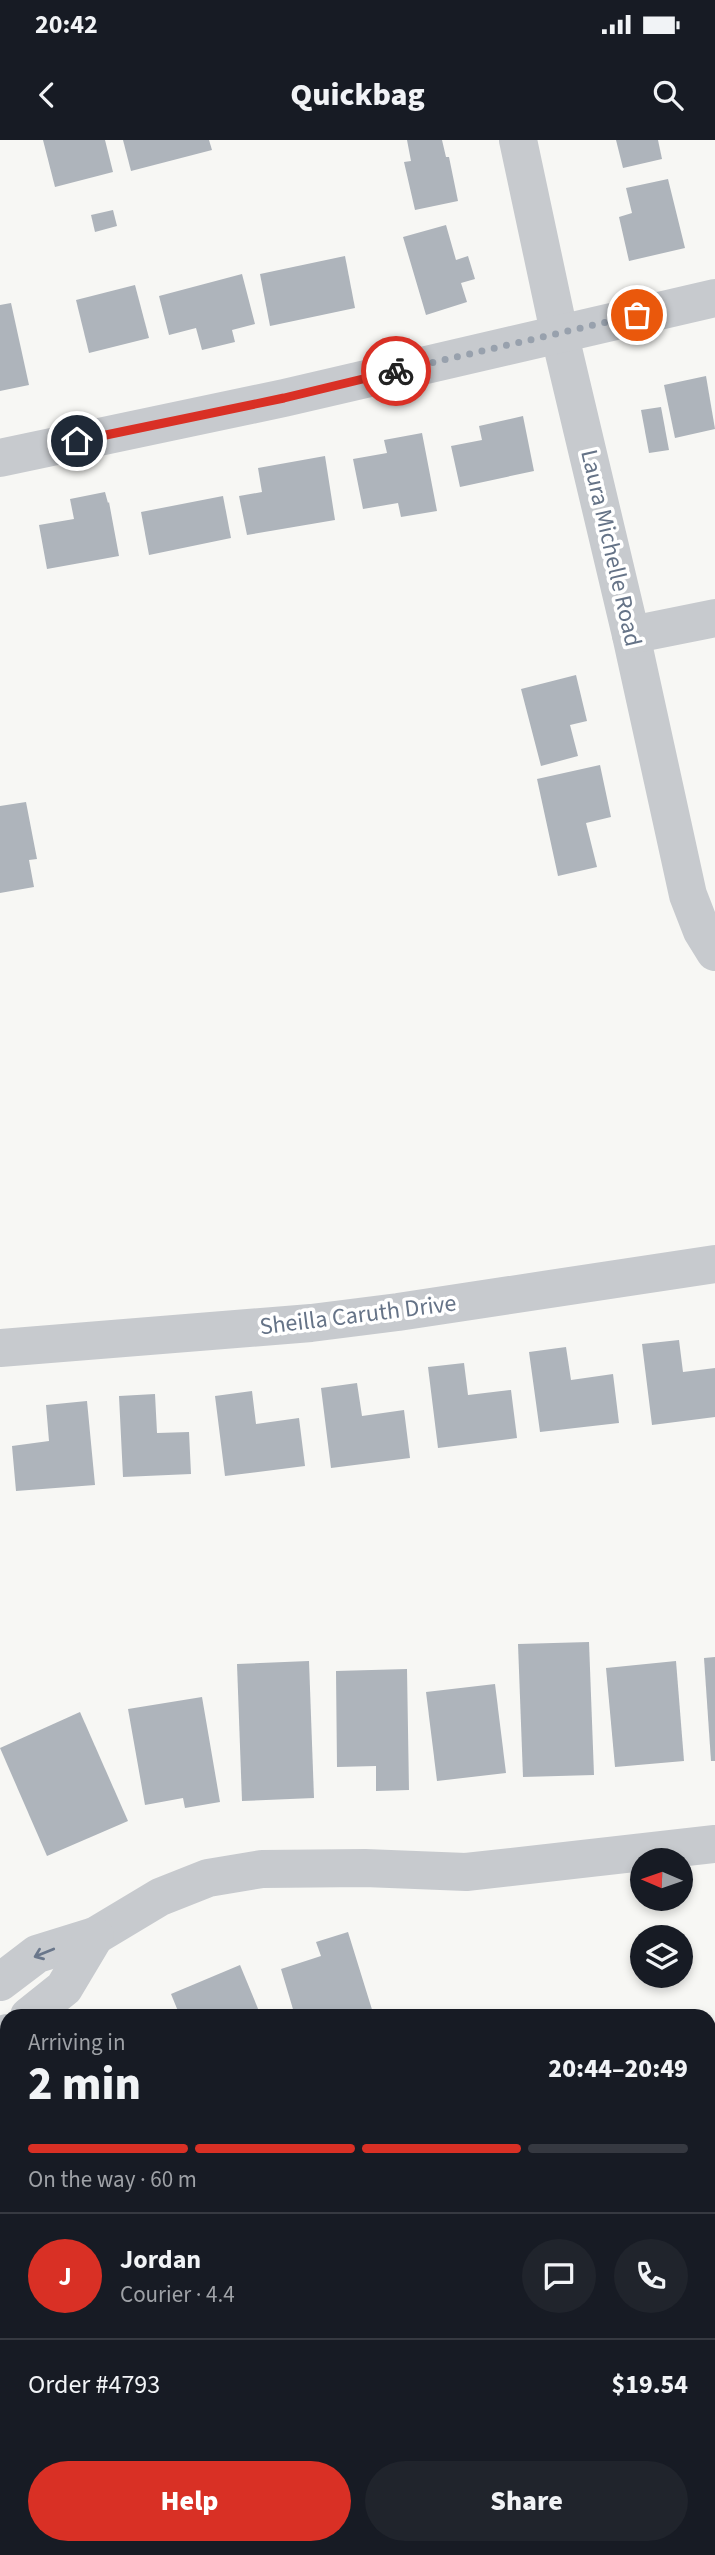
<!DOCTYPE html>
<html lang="en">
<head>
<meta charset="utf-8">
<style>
	body { margin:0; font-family:"Source Sans 3",sans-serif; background:#20242c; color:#f1f3f6; height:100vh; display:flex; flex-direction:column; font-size:26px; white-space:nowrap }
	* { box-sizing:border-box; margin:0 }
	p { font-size:23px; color:#9ea1a6 }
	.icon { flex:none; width:38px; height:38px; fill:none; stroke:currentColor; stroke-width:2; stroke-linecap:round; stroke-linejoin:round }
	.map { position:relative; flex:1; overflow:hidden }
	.panel { position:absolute; left:0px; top:1869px; width:716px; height:546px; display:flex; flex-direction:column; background:#171b24; border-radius:21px 21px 0 0; box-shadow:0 4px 10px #0003 }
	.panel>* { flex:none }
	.needle { width:46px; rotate:272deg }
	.tools { position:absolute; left:630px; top:1708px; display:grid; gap:14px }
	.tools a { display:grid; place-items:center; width:63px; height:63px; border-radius:50%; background:#171b24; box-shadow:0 4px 10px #0003; font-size:35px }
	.pin { position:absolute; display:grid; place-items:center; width:60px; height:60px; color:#fff; margin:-30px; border:4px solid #fff; border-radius:50%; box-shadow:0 2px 7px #0007 }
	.courier { position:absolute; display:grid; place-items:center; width:70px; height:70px; margin:-35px; border:5px solid #d93025; border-radius:50%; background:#fff; color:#222; box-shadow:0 2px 9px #0007 }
	.summary em { font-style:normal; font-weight:800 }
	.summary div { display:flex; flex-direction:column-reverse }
	.summary { display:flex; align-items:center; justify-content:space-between; height:119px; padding:0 28px }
	h1 { font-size:46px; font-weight:800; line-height:52px }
	.bar { display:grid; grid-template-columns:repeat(4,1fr); gap:10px 7px; align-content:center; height:84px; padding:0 28px }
	.bar i { height:9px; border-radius:5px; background:#363941 }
	.bar .active { background:#d93025 }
	.bar p { grid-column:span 4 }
	.line { display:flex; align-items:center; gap:18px; padding:0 28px; border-top:2px solid #363941 }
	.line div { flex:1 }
	.round { display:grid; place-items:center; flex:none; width:74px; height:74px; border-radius:37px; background:#20242c }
	.action { display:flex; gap:14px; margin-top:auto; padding:14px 28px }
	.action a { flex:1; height:80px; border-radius:42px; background:#d93025; color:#fff; font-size:28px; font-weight:800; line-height:80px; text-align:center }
	.action a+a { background:#20242c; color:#f1f3f6 }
	.status { display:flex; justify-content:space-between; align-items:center; height:49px; padding:0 35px; background:#171b24; direction:ltr }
	.status svg { height:19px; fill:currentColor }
	header { display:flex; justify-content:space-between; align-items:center; height:91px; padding:0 28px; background:#171b24; font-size:32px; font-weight:800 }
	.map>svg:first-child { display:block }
</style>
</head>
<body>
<div class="status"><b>20:42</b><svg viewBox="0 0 49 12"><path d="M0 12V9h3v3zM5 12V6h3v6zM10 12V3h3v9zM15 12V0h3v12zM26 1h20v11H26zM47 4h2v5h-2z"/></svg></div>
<header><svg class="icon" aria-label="back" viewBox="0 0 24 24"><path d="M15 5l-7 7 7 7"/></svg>Quickbag<svg class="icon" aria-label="search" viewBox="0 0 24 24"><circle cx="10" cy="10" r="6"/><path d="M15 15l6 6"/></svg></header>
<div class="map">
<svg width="715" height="2415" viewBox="0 0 715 2415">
	<rect width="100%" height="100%" fill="#f7f7f4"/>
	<g fill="#aeb4bb">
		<path d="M43,0H105L113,32L55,47Z"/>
		<path d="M123,0H209L212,10L131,31Z"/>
		<path d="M407,0H442L446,17H449L458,61L415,70L404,22L411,21Z"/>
		<path d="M616,0H658L662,19L623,28Z"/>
		<path d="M668,39L685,108L629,121L619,77L632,73L626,48Z"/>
		<path d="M113,70L117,86L95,92L91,75Z"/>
		<path d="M446,85L456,120L468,116L475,139L461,143L467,162L426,175L403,97Z"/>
		<path d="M345,116L355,168L270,186L260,134Z"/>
		<path d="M242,134L255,184L232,190L235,202L202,210L196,188L169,195L159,156Z"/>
		<path d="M135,145L149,198L89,213L76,160Z"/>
		<path d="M11,163L29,245L0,251V165Z"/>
		<path d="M706,236L715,289L675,298L664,245Z"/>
		<path d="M661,267L669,310L649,313L641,270Z"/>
		<path d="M523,276L534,331L460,347L451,306L482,300L479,286Z"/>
		<path d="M422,293L437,371L401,377L398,363L363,369L353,319L387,313L384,300Z"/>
		<path d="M325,316L335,380L247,395L239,356L262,352L258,328Z"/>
		<path d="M105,352L108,363L109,362L119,416L47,429L39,385L74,379L70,359Z"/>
		<path d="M223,356L231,398L149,415L141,372Z"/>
		<path d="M576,535L587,581L570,585L578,616L541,626L521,549Z"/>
		<path d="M600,625L611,677L586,683L597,727L558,736L537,639Z"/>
		<path d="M26,662L37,719L29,720L34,747L0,753V666Z"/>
		<path d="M679,1200L683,1232L715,1228V1277L652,1285L642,1204Z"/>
		<path d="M566,1207L571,1240L613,1234L619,1283L540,1292L529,1212Z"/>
		<path d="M464,1223L468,1255L511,1250L517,1298L438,1308L428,1227Z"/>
		<path d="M357,1243L362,1276L404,1270L410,1318L331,1328L321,1248Z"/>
		<path d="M252,1251L256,1284L299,1278L305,1326L225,1336L215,1256Z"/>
		<path d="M155,1254L157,1293L189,1292L191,1334L123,1337L119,1256Z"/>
		<path d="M87,1261L95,1345L16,1351L12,1306L49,1301L46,1265Z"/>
		<path d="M589,1502L594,1635L523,1637L518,1504Z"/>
		<path d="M715,1517V1621H711L704,1518Z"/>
		<path d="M309,1521L314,1658L242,1661L237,1524Z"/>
		<path d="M676,1521L684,1621L615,1627L606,1528Z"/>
		<path d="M407,1529L409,1650L376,1651V1626L337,1627L336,1531Z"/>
		<path d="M495,1544L506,1633L437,1641L426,1552Z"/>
		<path d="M202,1557L220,1662L185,1668L183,1658L145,1665L128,1569Z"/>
		<path d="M80,1572L128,1681L47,1716L0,1608Z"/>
		<path d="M348,1792L374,1876H295L281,1829L321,1816L316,1802Z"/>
		<path d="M240,1825L261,1876H180L171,1854Z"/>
		<path d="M709,1975L715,1991V2068L709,2070Z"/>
		<path d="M7,2361V2408H164L169,2415H0V2366Z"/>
		<path d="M613,2408H671L676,2415H615L611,2409Z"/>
	</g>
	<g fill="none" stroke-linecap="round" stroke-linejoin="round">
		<g stroke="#c7cace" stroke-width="38">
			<path d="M518,0L559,192L631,495L688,755L702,791L715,812"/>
			<path d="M0,318L284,258L715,158"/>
			<path d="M631,495L715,478"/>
			<path d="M0,1208L311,1183L398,1172L715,1124"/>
			<path d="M0,1842L37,1814L95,1796L160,1757L208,1738L262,1729L365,1728L466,1732L715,1704"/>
			<path d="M29,1876L64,1848L95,1796"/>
			<path d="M0,1899L7,1893"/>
			<path d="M0,2021L7,2030"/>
			<path d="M0,2256L7,2251"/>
			<path d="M291,2408L296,2415"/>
		</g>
	</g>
	<defs><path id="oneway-shaft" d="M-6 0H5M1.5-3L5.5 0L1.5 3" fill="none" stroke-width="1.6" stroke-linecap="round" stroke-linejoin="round" transform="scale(1.75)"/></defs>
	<use stroke="#6a778b" href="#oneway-shaft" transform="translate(44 1813) rotate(158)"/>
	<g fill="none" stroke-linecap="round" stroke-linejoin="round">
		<path stroke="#98a1ad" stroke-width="7" stroke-dasharray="0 12.6" d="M396,231L637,175"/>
		<path stroke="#d93025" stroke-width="9" d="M77,301L284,258L396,231"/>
	</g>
	<g text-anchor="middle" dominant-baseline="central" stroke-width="7" stroke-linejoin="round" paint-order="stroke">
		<g font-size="24" fill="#657387" stroke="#fff">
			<text transform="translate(611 408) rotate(77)">Laura Michelle Road</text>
			<text transform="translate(358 1175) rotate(-7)">Sheilla Caruth Drive</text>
		</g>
	</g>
</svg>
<div class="tools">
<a><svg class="needle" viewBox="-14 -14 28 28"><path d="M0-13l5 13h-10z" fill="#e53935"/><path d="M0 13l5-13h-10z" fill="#9ea1a6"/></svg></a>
<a><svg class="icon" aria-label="layers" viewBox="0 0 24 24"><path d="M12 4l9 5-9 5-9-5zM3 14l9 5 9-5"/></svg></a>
</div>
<div class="pin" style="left:637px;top:175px;background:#ea580c"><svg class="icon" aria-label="bag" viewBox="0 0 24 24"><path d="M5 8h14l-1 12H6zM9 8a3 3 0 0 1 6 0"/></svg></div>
<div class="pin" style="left:77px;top:301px;background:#1f2937"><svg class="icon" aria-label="home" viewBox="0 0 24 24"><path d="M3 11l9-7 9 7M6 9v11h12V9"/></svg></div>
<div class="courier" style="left:396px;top:231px"><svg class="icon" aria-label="bike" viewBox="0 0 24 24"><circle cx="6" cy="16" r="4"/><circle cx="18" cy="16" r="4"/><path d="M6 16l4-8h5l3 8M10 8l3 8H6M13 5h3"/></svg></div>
<section class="panel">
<div class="summary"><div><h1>2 min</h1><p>Arriving in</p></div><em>20:44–20:49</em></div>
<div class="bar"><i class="active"></i><i class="active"></i><i class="active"></i><i></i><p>On the way · 60 m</p></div>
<div class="line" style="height:126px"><b class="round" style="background:#d93025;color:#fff">J</b><div><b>Jordan</b><p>Courier · 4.4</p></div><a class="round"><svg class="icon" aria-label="chat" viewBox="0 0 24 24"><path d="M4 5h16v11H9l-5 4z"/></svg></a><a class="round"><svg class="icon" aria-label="phone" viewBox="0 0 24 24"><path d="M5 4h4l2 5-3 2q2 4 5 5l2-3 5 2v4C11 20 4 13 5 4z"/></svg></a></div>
<div class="line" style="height:91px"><div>Order #4793</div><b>$19.54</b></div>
<div class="action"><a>Help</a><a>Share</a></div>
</section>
</div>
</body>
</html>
